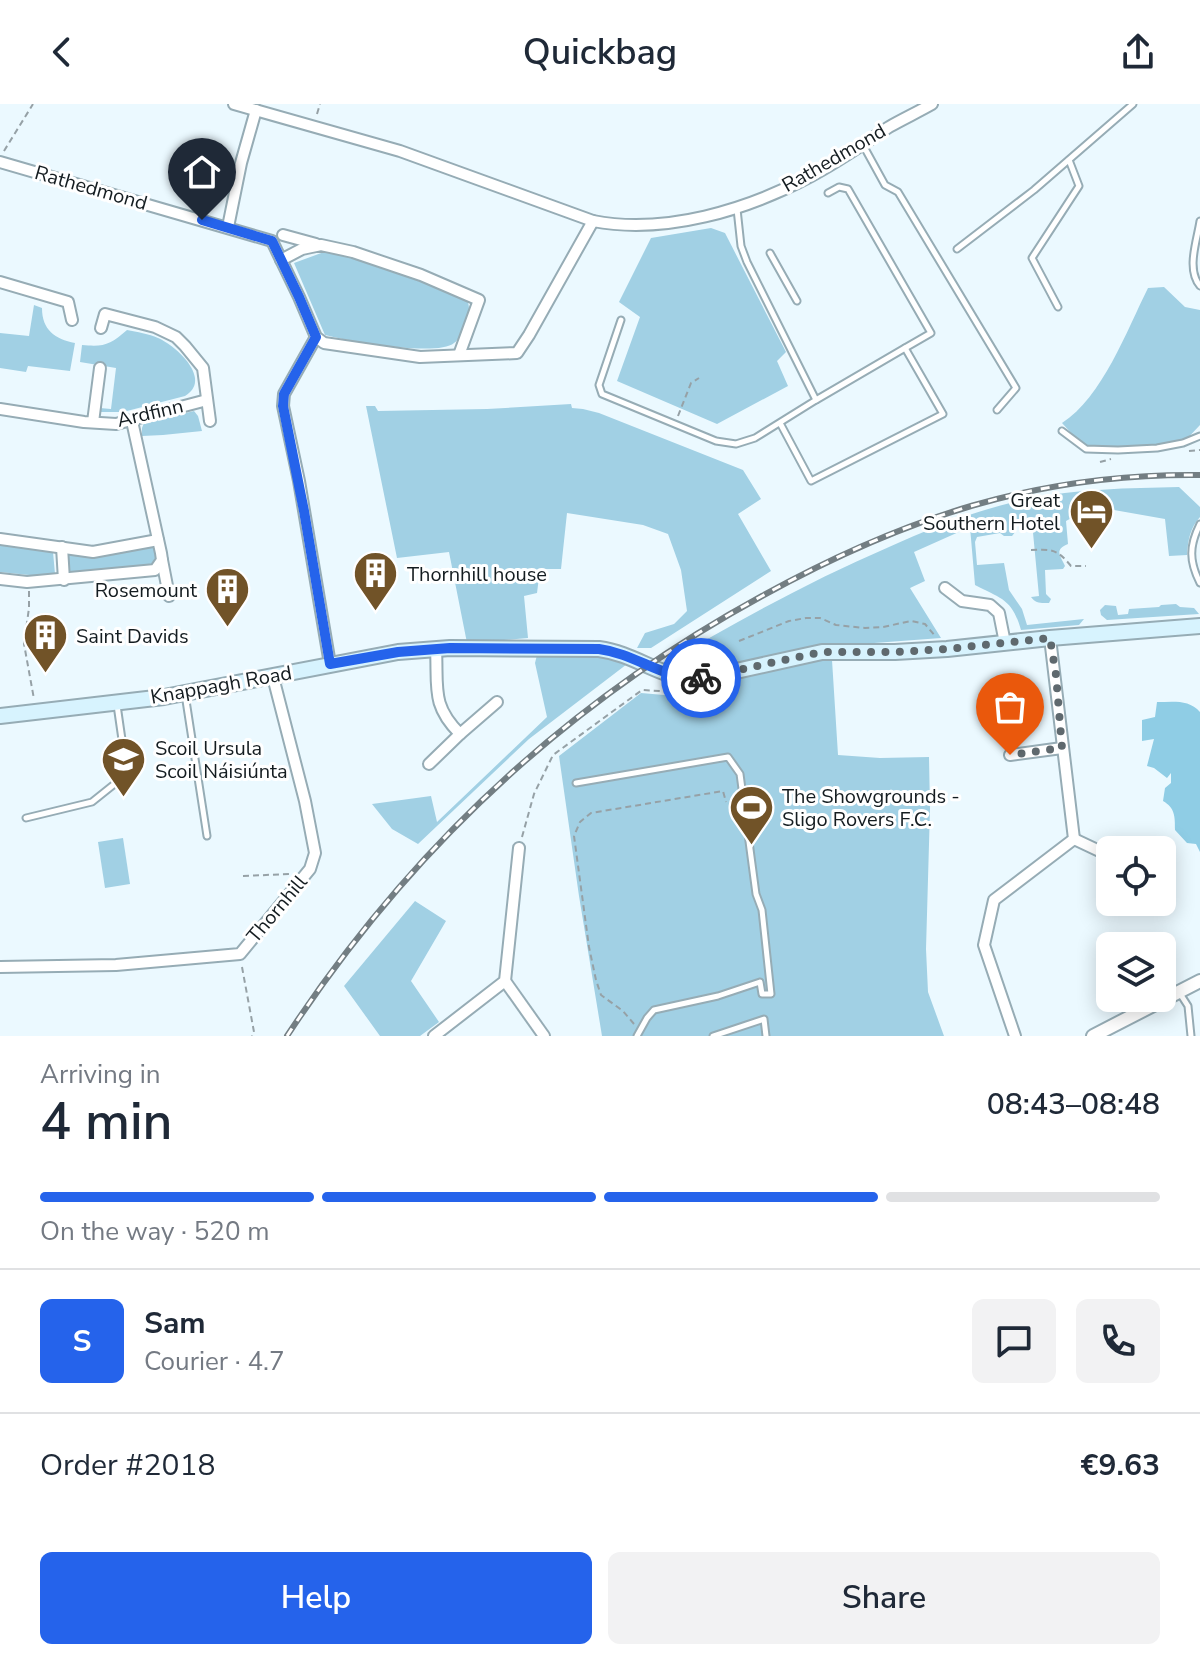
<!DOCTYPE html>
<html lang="en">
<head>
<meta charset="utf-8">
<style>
	body { margin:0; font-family:"Nunito Sans",sans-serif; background:#f2f2f3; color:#1f2937; height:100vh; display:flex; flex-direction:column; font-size:30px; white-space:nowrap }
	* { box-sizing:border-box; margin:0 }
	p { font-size:26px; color:#747a83 }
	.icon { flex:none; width:44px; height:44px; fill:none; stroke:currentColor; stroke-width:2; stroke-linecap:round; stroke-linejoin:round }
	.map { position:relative; height:932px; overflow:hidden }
	.details { display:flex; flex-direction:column; background:#fff; flex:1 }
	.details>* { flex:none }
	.buttons { position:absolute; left:1096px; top:732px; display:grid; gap:16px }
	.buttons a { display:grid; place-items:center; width:80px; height:80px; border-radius:12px; background:#fff; box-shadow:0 4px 20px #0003; font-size:40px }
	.pin { position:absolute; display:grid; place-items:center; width:68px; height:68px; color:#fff; margin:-82px -34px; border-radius:50% 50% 50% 0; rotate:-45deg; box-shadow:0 0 8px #0007 }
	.pin .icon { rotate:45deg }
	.courier { position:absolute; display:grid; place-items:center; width:80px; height:80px; margin:-40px; border:6px solid #2563eb; border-radius:50%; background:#fff; color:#222; box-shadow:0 2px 10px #0007 }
	.overview em { font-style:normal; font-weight:600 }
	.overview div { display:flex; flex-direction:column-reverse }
	.overview { display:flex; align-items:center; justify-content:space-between; height:136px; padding:0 40px }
	h1 { font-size:52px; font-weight:600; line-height:60px }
	.bar { display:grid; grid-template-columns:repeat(4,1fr); gap:12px 8px; align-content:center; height:96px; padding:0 40px }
	.bar i { height:10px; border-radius:6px; background:#e0e1e3 }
	.bar .on { background:#2563eb }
	.bar p { grid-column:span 4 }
	.line { display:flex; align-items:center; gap:20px; padding:0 40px; border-top:2px solid #e0e1e3 }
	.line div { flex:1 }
	.round { display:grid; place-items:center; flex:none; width:84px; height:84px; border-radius:12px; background:#f2f2f3 }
	.action { display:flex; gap:16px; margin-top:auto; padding:16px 40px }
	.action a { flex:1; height:92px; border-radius:12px; background:#2563eb; color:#fff; font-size:32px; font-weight:600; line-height:92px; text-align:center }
	.action a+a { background:#f2f2f3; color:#1f2937 }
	header { display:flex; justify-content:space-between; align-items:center; height:104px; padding:0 40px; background:#fff; font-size:36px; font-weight:600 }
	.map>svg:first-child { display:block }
</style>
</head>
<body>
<header><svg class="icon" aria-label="back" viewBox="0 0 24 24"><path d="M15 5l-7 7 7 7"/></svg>Quickbag<svg class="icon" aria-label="share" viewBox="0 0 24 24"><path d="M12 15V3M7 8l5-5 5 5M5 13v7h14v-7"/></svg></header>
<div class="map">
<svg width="1200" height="932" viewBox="0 0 1200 932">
	<rect width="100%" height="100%" fill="#ebf9ff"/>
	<g fill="#a1d0e4">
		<path d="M711,124L725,129L786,248L777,257L788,282L717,320L617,277L640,213L619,198L651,134Z"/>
		<path d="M324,148L335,149L373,160L466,194C472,205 468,212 463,223C461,228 459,236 454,239C438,253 347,237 325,231L294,159Z"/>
		<path d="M1164,183L1185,203L1200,206V321L1183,339L1157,344L1086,345L1062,319C1102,294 1127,226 1148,184Z"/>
		<path d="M34,201L42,204C42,226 55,235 75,239L70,267L28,262L26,268L0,264V229L29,232Z"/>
		<path d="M127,226C137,228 149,230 158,234C177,242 213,276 185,292L123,308H99L100,304L111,305L116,264L80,258L82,241C104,243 110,241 127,226Z"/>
		<path d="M571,300L572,304L583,305L599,309L743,366L761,395L738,410L771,467L651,544H637L645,529L674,520L687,507L681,466L668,430L643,421L567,409L561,465H540L537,489L524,492L528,534L467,539L449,448L397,454L366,302H375L378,307L487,305Z"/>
		<path d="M194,307L198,312L202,327L163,331L142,332V324L144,319Z"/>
		<path d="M1179,383L1200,403V413C1190,424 1188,436 1187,451L1169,452L1165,415L1114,406V411H1077L1066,417L1068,440C1054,446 1060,451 1065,462L1063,465L1045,466L1046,490L1051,495L1049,499C1041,499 1036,500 1031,493L1039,492L1032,418L1016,419V427L1012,432H1004L1000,429L977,433L975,438L977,461L1004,459L1009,486L1022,505L1027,521L1084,515L1079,521L1021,526C1012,495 1002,495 975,481L970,423L914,448L925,477L910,484L941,534L821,543L700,569L679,568L662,561C736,518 810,477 889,443C933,423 980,405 1027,395C1077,385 1128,384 1179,383Z"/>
		<path d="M0,441L53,448L55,470L39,472L0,468Z"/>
		<path d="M147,441L154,443C155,450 158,458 151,463L69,469L68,450C96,453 121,450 147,441Z"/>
		<path d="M1176,500L1180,503L1194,504L1199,510L1107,516L1101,511L1100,506L1105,501L1116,502L1118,511L1128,510L1129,505L1159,503L1161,501Z"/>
		<path d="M599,550L631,557L529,635L418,740L392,725L372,700L431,692L437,718L547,613L535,559L537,551Z"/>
		<path d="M832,556L838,651L880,654L929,653L930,705L926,845L928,888L944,932H602L579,792L559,652L641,589L687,593L722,588L720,577L810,557Z"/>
		<path d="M123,734L130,780L105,784L98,738Z"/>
		<path d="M415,797L446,817L411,877L439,918L420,932H380L344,882Z"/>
	</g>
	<path fill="#8fcde5" d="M1157,598C1173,598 1189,595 1200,608V748L1196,740L1187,739L1175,726C1175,712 1175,704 1163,697L1165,684L1171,679V669L1167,674L1154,664L1147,662L1154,635L1142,637V616L1155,613Z"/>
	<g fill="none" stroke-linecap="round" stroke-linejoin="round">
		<defs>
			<g id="service">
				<path d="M863,41L885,81L898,88L1016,284L997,306"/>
				<path d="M828,89L839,83L848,85L931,229L905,244"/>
				<path d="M737,105L741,142L747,158L816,296"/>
				<path d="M1200,117C1197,137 1186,165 1200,182"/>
				<path d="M957,145L1034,86L1133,0"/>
				<path d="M770,149L797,197"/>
				<path d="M1058,203L1032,154L1079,82L1069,56"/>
				<path d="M621,216L599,281L602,290L716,337L736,340L755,334L816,296L905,244L943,310L811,377L780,319"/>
				<path d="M1062,327L1086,345L1118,346L1157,344L1183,339L1200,332"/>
				<path d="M1200,420C1189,442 1189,457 1200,479"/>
				<path d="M185,590L207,732"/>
				<path d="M576,679L728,653L740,670L756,790L762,806L771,890H762L760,878L718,892L654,906L647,914L637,932"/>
				<path d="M26,714L92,698L127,670L117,601"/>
				<path d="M1179,888L1188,902L1191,932"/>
				<path d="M713,932L764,915L766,932"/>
			</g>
			<g id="minor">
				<path d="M0,58L272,137L299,193L316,233L324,239L420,253L517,249L529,231L593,117L400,47L234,0"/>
				<path d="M593,117C665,131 747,106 811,72C838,58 863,40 889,23C903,15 918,8 932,0"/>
				<path d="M228,123L241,59L256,6"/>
				<path d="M283,131L316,140"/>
				<path d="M281,156L302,145L321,141L353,148L421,171L479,196L459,251"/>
				<path d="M0,178L68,198L72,216"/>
				<path d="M101,224L105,210L155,223L176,233L185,242L203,264L210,317"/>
				<path d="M316,233L284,290L283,302L299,377L330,560"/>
				<path d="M0,305L84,318L116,320L207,296"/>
				<path d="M93,318L100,264"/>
				<path d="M0,435L93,448L158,436"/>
				<path d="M62,443L64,476"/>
				<path d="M162,456L169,492"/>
				<path d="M0,475L27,478L155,466L162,456L161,449L132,317"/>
				<path d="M945,484L962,497L990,501L999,509L1005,539"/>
				<path d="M436,545C438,584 431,601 460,630L497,598"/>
				<path d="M1010,651L1062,644"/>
				<path d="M429,660L460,630"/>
				<path d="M1074,735L1110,752"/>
				<path d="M0,863L116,861L240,850L310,765L315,749L305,697L273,573"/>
				<path d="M505,877L544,932"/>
				<path d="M434,932L505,877L519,744"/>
				<path d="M1015,932L984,841L994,796L1074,735L1050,534"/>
			</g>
			<path id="tertiary" d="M1093,932L1200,877"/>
			<path id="secondary" d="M0,612L164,593L398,548L450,544L599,545C637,550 662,576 700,575L822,548H895L947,545L1050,534L1200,522"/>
		</defs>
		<use href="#service" stroke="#96acb5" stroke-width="9"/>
		<use href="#minor" stroke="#96acb5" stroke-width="14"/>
		<use href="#tertiary" stroke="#96acb5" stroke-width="16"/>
		<use href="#secondary" stroke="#96acb5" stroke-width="18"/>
		<g stroke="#96a1a6" stroke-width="2" stroke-dasharray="6 4" stroke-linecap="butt">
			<path d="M317,10L320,0"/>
			<path d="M4,47L33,0"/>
			<path d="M678,312L691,279L699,274"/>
			<path d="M1189,347L1200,346"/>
			<path d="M1100,358L1111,355"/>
			<path d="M1031,446C1052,445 1057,445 1071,462H1086"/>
			<path d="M29,487V504L24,540L34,595"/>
			<path d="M739,537L789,517L806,514H820L836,521L865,524L883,523L911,517L925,520L936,533"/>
			<path d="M522,733L534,690L553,651L642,586L693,589"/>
			<path d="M243,772L289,770"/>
			<path d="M242,863L254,928L252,932"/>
			<path d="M634,920L623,907L601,891L596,876L589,843L574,732L580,718L591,709L723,687L726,698"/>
		</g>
		<use href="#service" stroke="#fff" stroke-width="5"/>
		<use href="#minor" stroke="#fff" stroke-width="10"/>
		<use href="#tertiary" stroke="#fff" stroke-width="12"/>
		<use href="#secondary" stroke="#d7f3fe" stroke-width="14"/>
		<defs>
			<path id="rail" d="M287,932C409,746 566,599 762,492C903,414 1037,369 1200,371"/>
		</defs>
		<use href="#rail" stroke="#737e83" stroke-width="6"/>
		<use href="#rail" stroke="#fff" stroke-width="3" stroke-dasharray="9" stroke-linecap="butt"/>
	</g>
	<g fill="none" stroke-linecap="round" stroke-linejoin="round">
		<path stroke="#5f696e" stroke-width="8" stroke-dasharray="0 14.4" d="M701,574L822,548H895L947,545L1050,534L1056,571L1062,644L1010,651"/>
		<path stroke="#2563eb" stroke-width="10" d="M202,116L272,137L299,193L316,233L284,290L283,302L304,407L330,560L398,548L450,544L599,545C637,550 663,576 701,574"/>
	</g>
	<defs>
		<symbol id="hotel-pin" viewBox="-11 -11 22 30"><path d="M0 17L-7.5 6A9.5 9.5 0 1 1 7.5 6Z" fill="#715328" stroke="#fff"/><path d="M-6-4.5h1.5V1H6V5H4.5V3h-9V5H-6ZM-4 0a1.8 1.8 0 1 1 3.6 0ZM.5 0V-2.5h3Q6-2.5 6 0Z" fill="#fff"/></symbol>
		<symbol id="building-pin" viewBox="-11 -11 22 30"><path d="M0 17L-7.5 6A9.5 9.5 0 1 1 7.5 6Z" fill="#715328" stroke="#fff"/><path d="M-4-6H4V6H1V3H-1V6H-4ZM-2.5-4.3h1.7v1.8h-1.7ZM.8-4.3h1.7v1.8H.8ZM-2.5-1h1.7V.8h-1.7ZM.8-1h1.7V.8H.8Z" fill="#fff"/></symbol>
		<symbol id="school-pin" viewBox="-11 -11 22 30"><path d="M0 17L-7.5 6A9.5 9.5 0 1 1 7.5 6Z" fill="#715328" stroke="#fff"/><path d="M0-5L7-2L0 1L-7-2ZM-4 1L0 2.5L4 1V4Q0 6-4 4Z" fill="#fff"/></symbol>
		<symbol id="stadium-pin" viewBox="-11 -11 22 30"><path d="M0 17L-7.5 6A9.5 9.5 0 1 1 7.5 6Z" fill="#715328" stroke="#fff"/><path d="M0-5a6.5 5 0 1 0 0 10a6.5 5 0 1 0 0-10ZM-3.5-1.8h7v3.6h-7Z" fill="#fff"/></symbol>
	</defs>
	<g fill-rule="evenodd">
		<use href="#hotel-pin" x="1066" y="382" width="51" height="69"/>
		<use href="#building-pin" x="350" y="444" width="51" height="69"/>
		<use href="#building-pin" x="202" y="460" width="51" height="69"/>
		<use href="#building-pin" x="20" y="506" width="51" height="69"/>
		<use href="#school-pin" x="98" y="630" width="51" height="69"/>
		<use href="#stadium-pin" x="726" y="678" width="51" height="69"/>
	</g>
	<g text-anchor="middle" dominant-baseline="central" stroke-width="6" stroke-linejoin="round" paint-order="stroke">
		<g font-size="20" fill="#141c20" stroke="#fff">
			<text transform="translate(834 54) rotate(-30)">Rathedmond</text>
			<text transform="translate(91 84) rotate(16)">Rathedmond</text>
			<text transform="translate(150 309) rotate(-13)">Ardfinn</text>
			<text transform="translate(221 581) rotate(-10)">Knappagh Road</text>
			<text transform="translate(277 805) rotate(-50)">Thornhill</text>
		</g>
		<g font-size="20" fill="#141c20" stroke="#fff" text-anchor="start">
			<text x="1060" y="396" text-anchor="end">Great<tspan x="1060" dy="23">Southern Hotel</tspan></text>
			<text x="407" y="470">Thornhill house</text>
			<text x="197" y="486" text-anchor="end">Rosemount</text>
			<text x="76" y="532">Saint Davids</text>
			<text x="155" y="644">Scoil Ursula<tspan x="155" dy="23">Scoil Náisiúnta</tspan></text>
			<text x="782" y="692">The Showgrounds -<tspan x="782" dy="23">Sligo Rovers F.C.</tspan></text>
		</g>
	</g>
</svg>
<div class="buttons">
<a><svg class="icon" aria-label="locate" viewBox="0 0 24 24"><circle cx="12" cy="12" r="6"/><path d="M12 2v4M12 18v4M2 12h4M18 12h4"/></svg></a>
<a><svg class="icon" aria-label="layers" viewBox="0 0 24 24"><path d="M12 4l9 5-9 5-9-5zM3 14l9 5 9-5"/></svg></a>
</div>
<div class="pin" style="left:1010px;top:651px;background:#ea580c"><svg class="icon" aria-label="bag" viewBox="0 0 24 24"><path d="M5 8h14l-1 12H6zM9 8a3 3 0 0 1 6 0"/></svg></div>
<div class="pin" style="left:202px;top:116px;background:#1f2937"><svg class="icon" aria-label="home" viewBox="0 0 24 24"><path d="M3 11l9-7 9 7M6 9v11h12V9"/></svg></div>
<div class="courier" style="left:701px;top:574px"><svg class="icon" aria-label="bike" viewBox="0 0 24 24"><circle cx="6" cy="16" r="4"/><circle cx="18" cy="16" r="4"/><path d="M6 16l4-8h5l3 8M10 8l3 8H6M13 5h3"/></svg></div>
</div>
<section class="details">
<div class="overview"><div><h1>4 min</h1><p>Arriving in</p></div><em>08:43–08:48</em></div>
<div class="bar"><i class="on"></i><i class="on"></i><i class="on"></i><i></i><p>On the way · 520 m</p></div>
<div class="line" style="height:144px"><b class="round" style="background:#2563eb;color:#fff">S</b><div><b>Sam</b><p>Courier · 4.7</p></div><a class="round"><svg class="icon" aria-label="chat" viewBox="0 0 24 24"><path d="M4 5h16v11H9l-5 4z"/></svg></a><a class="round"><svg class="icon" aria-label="phone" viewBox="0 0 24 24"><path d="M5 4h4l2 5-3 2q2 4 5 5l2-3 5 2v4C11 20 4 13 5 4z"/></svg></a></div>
<div class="line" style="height:104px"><div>Order #2018</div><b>€9.63</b></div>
<div class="action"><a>Help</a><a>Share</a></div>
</section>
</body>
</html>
